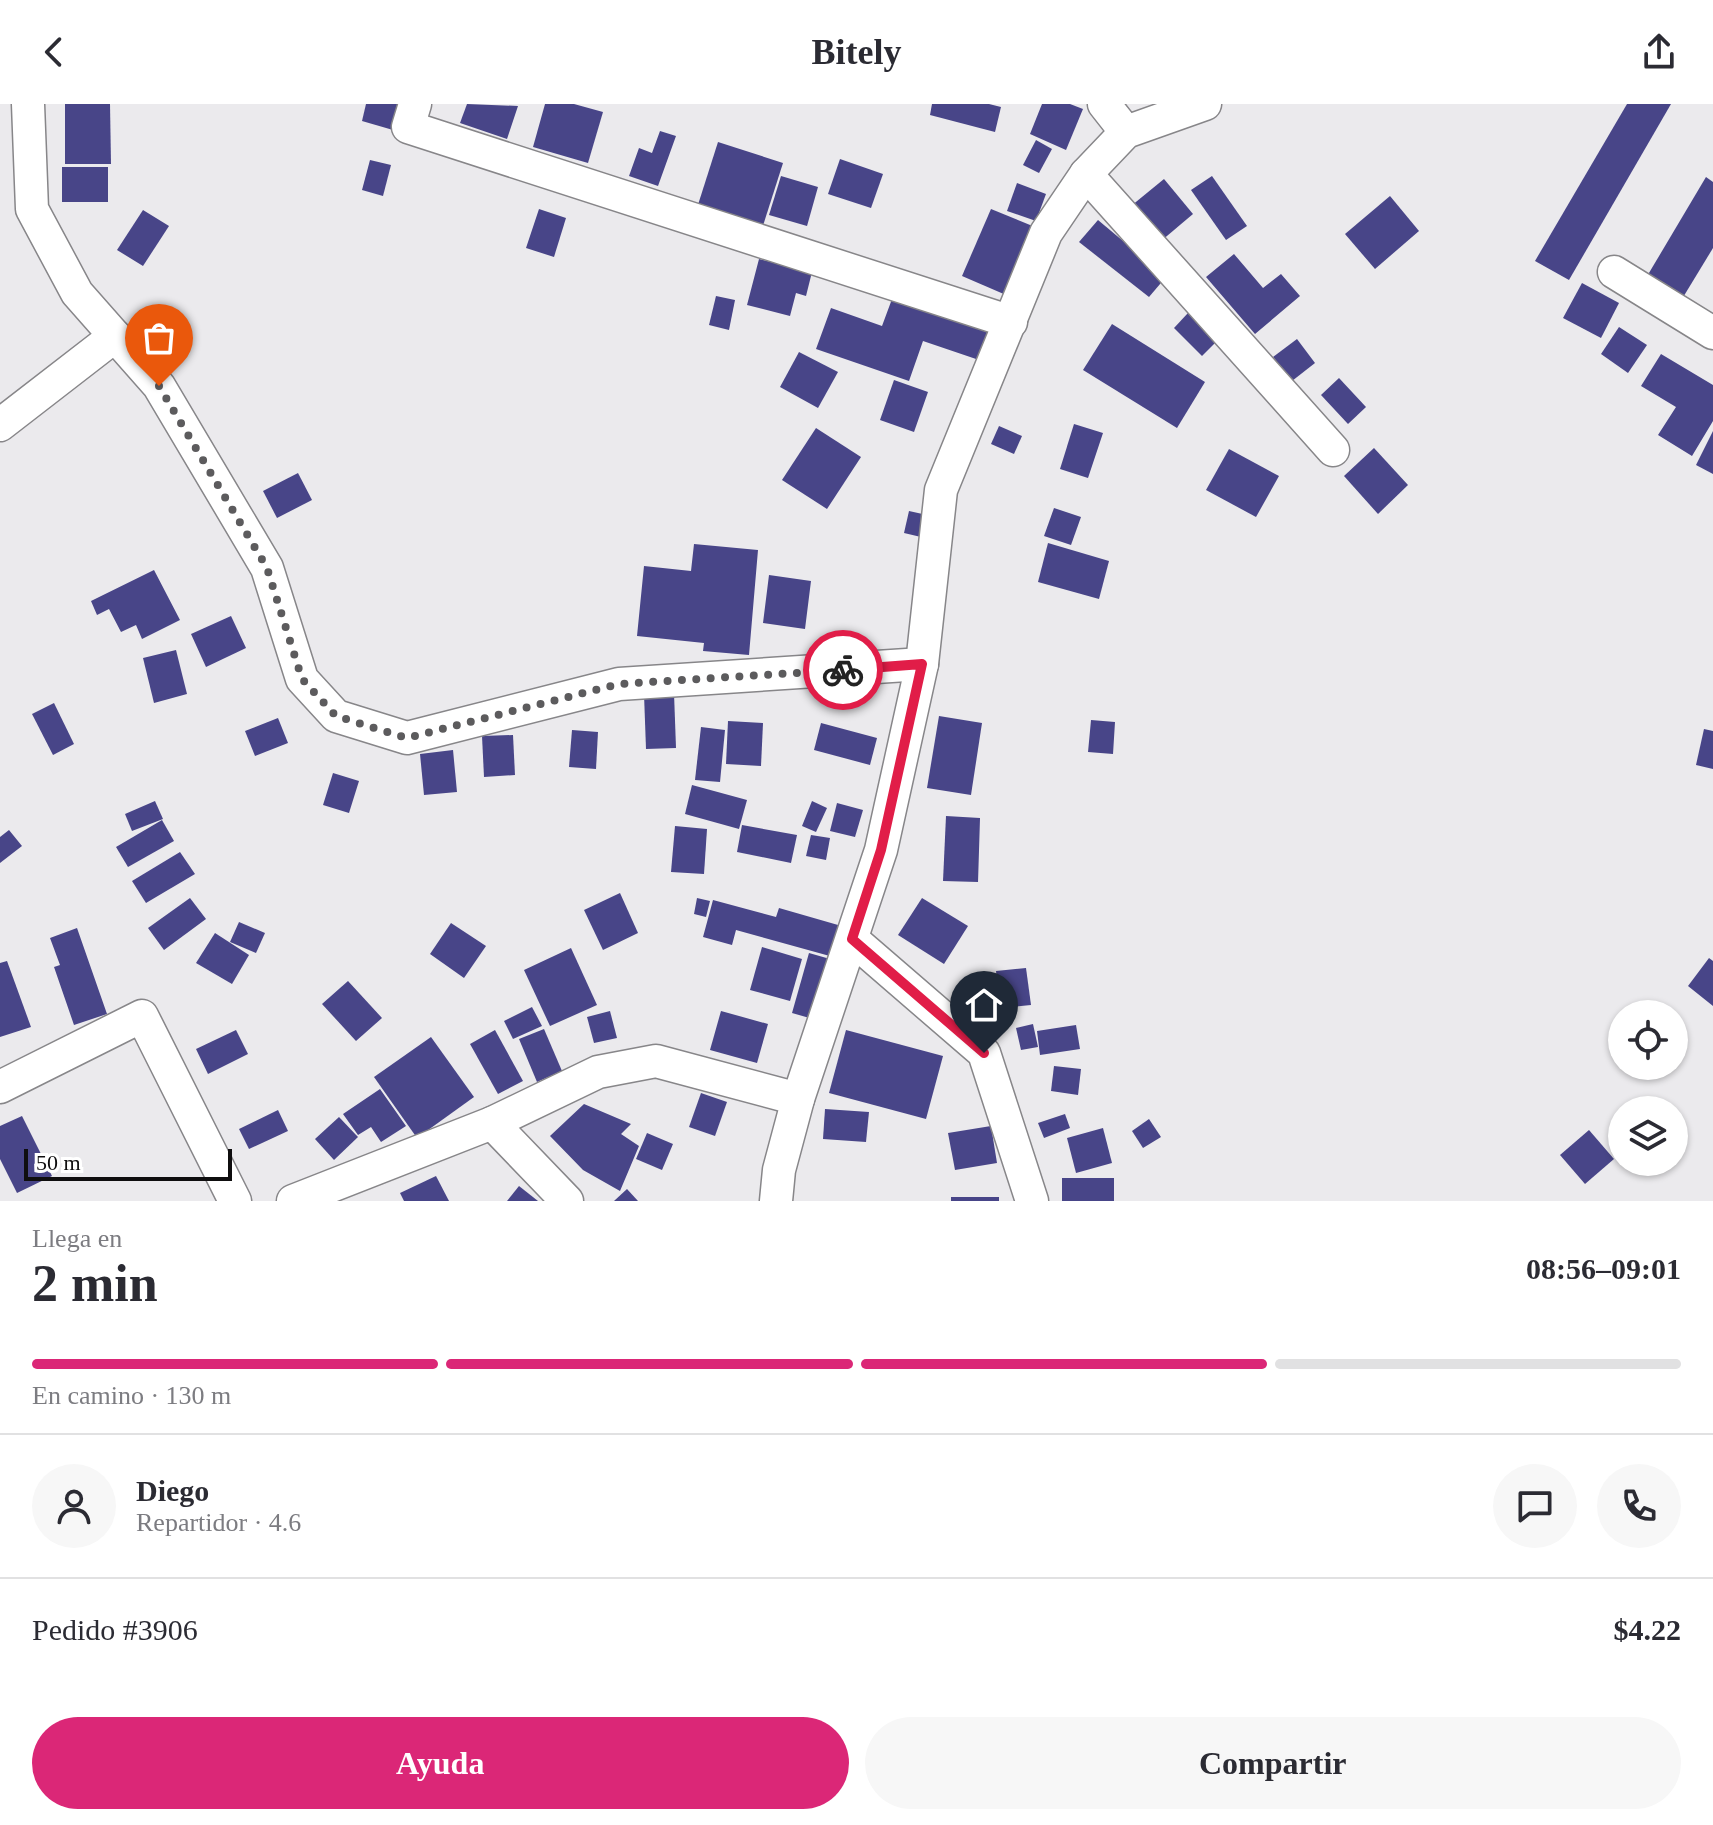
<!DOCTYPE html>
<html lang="es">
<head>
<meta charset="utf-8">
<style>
	body { margin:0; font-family:Georgia,serif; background:#f7f7f7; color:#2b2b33; height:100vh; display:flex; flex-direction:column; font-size:30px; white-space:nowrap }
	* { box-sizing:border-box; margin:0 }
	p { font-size:26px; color:#7c7c81 }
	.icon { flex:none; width:44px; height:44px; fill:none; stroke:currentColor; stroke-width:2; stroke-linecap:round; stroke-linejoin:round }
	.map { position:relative; height:1097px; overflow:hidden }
	.sheet { display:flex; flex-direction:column; background:#fff; flex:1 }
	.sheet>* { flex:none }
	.controls { position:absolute; left:1608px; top:896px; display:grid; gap:16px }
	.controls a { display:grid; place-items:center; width:80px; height:80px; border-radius:50%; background:#fff; box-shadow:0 2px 6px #0004; font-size:40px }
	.scale { position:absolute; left:24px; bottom:20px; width:208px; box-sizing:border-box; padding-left:8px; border:4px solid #0f0e0f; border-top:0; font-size:22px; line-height:28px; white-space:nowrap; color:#0f0e0f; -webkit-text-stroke:6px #fff; paint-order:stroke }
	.pin { position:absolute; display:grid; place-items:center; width:68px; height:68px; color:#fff; margin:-82px -34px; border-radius:50% 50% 50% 0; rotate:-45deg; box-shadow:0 0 8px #0007 }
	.pin .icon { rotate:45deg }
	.courier { position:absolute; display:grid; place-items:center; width:80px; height:80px; margin:-40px; border:6px solid #e11d48; border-radius:50%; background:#fff; color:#222; box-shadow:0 2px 10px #0007 }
	.overview em { font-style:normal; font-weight:800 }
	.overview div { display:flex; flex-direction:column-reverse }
	.overview { display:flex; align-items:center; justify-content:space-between; height:136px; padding:0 32px }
	h1 { font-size:52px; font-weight:800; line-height:60px }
	.bar { display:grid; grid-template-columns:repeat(4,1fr); gap:12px 8px; align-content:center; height:96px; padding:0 32px }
	.bar i { height:10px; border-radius:6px; background:#e1e1e2 }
	.bar .on { background:#db2777 }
	.bar p { grid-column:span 4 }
	.line { display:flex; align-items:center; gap:20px; padding:0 32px; border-top:2px solid #e1e1e2 }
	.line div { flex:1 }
	.round { display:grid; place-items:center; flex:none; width:84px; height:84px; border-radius:42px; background:#f7f7f7 }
	.button { display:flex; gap:16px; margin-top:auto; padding:16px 32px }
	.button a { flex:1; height:92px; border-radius:48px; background:#db2777; color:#fff; font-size:32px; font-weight:800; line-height:92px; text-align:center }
	.button a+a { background:#f7f7f7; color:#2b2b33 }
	header { display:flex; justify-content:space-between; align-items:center; height:104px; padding:0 32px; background:#fff; font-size:36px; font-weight:800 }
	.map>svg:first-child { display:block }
</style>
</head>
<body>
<header><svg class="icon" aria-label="back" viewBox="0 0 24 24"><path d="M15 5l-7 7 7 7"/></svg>Bitely<svg class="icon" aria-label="share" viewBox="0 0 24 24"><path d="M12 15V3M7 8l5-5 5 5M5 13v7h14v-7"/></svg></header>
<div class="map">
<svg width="1713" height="1097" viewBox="0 0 1713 1097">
	<rect width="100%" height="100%" fill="#ebeaed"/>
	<g fill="#484588">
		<path d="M65,0H110L111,60H65Z"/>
		<path d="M366,0H400L393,26L362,17Z"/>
		<path d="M467,0L518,2L507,35L460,19Z"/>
		<path d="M545,0H574L603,8L588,59L533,43Z"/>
		<path d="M932,0H989L1001,3L995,28L930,11Z"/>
		<path d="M1042,0H1070L1083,5L1066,46L1030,30Z"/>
		<path d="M1627,0H1671L1569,176L1535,157Z"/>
		<path d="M660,27L676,32L658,82L629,72L639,44L652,49Z"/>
		<path d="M1036,36L1052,45L1039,69L1023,61Z"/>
		<path d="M718,38L783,59L761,128L696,107Z"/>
		<path d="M840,55L883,70L871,104L828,90Z"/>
		<path d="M370,56L391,61L383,92L362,86Z"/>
		<rect x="62" y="63" width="46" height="35"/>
		<path d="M781,72L818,83L807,122L769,111Z"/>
		<path d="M1212,72L1247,122L1226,136L1191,86Z"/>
		<path d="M1706,73L1713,78V144L1682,195L1646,174Z"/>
		<path d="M1164,75L1193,110L1161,137L1131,102Z"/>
		<path d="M1017,79L1046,90L1036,117L1007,107Z"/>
		<path d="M1390,92L1419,127L1375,165L1345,130Z"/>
		<path d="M539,105L566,114L554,153L526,144Z"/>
		<path d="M991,105L1035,123L1006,191L962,172Z"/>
		<path d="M143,106L169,122L143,162L117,146Z"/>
		<path d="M1098,116L1166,173L1149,193L1079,138Z"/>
		<path d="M1234,150L1263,184L1281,170L1300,192L1255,230L1206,173Z"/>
		<path d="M759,155L812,168L806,192L796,189L790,212L747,201Z"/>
		<path d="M1582,179L1619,199L1601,234L1563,214Z"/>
		<path d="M716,192L735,196L729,226L709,221Z"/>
		<path d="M892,195L945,214L947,207L990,222L979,256L923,237L909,277L816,245L831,204L882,222Z"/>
		<path d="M1188,209L1216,238L1202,252L1174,224Z"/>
		<path d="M1112,220L1205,278L1177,324L1083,266Z"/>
		<path d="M1619,223L1647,241L1628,269L1601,250Z"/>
		<path d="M1297,235L1315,259L1292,277L1273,253Z"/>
		<path d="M799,248L838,268L818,304L780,283Z"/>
		<path d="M1661,250L1713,281V317L1692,352L1658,331L1676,303L1641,282Z"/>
		<path d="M1339,274L1366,303L1348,320L1321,291Z"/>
		<path d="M894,276L928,288L914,328L880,316Z"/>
		<path d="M1074,320L1103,329L1088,374L1060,365Z"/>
		<path d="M999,322L1022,332L1014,350L991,340Z"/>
		<path d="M816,324L861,353L827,405L782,376Z"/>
		<path d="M1713,327V370L1696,361Z"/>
		<path d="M1374,344L1408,381L1378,410L1344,372Z"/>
		<path d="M1229,345L1279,372L1256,413L1206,386Z"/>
		<path d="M298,369L312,396L277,414L263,387Z"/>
		<path d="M1054,404L1081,413L1071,441L1044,432Z"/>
		<path d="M909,407L927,411L921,433L904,429Z"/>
		<path d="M1048,439L1109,457L1099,495L1038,478Z"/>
		<path d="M694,440L758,446L749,551L703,547L704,539L637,532L644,462L691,467Z"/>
		<path d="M154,466L180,516L142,535L136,521L121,528L109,505L97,511L91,497Z"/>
		<path d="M769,471L811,477L805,525L763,519Z"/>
		<path d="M231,512L246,544L206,563L191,530Z"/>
		<path d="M176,546L187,590L154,599L143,554Z"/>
		<path d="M674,589L676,644L646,645L644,590Z"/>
		<path d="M54,599L74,640L53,651L32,610Z"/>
		<path d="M939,612L982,619L971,691L927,684Z"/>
		<path d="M278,614L288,639L255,652L245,627Z"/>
		<path d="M1091,616L1115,618L1113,650L1088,648Z"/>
		<path d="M728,617L763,619L761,662L726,660Z"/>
		<path d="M821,619L877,634L870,661L814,646Z"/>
		<path d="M701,623L725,626L720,678L695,676Z"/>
		<path d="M1704,625L1713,627V665L1696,661Z"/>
		<path d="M572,626L598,628L596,665L569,663Z"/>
		<path d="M513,631L515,671L484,673L482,632Z"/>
		<path d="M453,646L457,688L424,691L420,650Z"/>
		<path d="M333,669L359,677L349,709L323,701Z"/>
		<path d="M692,681L747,696L739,725L685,710Z"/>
		<path d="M155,697L163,715L132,727L125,710Z"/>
		<path d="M812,697L827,704L816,728L802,722Z"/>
		<path d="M837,699L863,706L855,733L830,727Z"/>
		<path d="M946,712L980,714L978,778L943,777Z"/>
		<path d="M162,716L174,737L128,763L116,743Z"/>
		<path d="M742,721L797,731L791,759L737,748Z"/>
		<path d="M675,722L707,725L704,770L671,768Z"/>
		<path d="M9,726L22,742L0,759V733Z"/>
		<path d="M811,731L830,734L826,756L806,752Z"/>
		<path d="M180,748L195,770L146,799L132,777Z"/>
		<path d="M620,789L638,829L603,846L584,806Z"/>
		<path d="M190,794L206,815L164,846L148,824Z"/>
		<path d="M697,794L710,797L706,813L694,810Z"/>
		<path d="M922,794L968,822L944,860L898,831Z"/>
		<path d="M713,796L776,813L779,804L845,823L837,854L736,826L732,841L703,833Z"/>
		<path d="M239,818L265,829L256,849L230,838Z"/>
		<path d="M451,819L486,842L464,874L430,850Z"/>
		<path d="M77,824L107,910L74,921L54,863L60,861L50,834Z"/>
		<path d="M215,829L249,851L232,880L196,859Z"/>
		<path d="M762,843L802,855L790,897L750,886Z"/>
		<path d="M571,844L597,901L550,922L524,866Z"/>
		<path d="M809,849L837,857L820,917L792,909Z"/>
		<path d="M1709,854L1713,857V902L1688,882Z"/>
		<path d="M7,857L31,923L0,933V859Z"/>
		<path d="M1026,864L1031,901L1001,904L996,867Z"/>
		<path d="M348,877L382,914L356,937L322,900Z"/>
		<path d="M532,903L542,922L513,935L504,917Z"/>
		<path d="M610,907L617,934L594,939L587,913Z"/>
		<path d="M721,907L768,920L757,959L710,946Z"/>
		<path d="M1033,920L1038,943L1021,946L1016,924Z"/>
		<path d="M1076,921L1080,945L1040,951L1037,927Z"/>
		<path d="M544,925L562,967L537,978L519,935Z"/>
		<path d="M236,926L248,950L208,970L196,945Z"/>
		<path d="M495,926L523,977L498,990L470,940Z"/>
		<path d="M846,926L943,952L926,1015L829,989Z"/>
		<path d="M431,933L474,993L417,1034L374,973Z"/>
		<path d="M1054,962L1081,965L1078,991L1051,987Z"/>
		<path d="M380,985L406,1022L381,1038L371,1023L358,1031L343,1010Z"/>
		<path d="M701,989L727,998L715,1032L689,1023Z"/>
		<path d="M584,1000L631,1020L621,1030L639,1042L620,1087L583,1066L550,1032Z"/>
		<path d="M825,1005L869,1008L866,1038L823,1035Z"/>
		<path d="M278,1006L288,1027L249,1045L239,1025Z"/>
		<path d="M1065,1010L1070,1024L1044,1034L1038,1019Z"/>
		<path d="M22,1012L52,1072L17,1089L0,1055V1022Z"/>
		<path d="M339,1013L358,1033L334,1056L315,1035Z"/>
		<path d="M1149,1015L1161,1033L1143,1044L1132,1027Z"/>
		<path d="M991,1022L997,1059L955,1066L948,1029Z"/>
		<path d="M1103,1024L1112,1059L1076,1069L1067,1034Z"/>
		<path d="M1589,1026L1614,1055L1585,1080L1560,1051Z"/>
		<path d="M647,1029L673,1040L662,1066L636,1055Z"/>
		<path d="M436,1072L449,1097H404L400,1089Z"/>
		<rect x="1062" y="1074" width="52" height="23"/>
		<path d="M519,1082L538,1097H507Z"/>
		<path d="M627,1085L638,1097H614Z"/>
		<rect x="951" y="1093" width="48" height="4"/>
	</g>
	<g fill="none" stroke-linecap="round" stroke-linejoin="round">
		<defs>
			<g id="minor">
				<path d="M28,0L32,105L77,189L159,282L267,464L302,575L336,612L407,634L619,580L922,560"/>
				<path d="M415,0L408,23L1011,218"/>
				<path d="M1104,0L1126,28"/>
				<path d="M1086,70L1333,346"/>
				<path d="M1614,168L1713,229"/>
				<path d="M0,321L115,232"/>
				<path d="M852,835L984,949L1032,1097"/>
				<path d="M0,983L142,912L235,1097"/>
				<path d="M492,1019L567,1097"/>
				<path d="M293,1097L492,1019L598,968L656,957L798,995"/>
				<path d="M776,1097L779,1066L798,995L881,746L922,560L941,386L1046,129L1086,70L1126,28L1205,0"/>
			</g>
		</defs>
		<use href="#minor" stroke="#878689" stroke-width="35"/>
		<use href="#minor" stroke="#fff" stroke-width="32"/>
	</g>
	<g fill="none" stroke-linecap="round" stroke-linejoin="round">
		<path stroke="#5c5b5d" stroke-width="8" stroke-dasharray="0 14.4" d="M159,282L267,464L302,575L336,612L407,634L619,580L843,566"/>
		<path stroke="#e11d48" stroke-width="10" d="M843,566L922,560L881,746L852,835L984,949"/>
	</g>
</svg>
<div class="controls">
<a><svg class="icon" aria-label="locate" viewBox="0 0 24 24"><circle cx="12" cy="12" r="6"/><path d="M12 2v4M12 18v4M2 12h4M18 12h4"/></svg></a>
<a><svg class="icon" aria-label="layers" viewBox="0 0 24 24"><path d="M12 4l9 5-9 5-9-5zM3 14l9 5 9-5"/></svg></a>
</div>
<div class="scale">50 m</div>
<div class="pin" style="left:159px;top:282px;background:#ea580c"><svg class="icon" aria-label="bag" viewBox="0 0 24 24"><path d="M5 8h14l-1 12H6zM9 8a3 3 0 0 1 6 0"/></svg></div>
<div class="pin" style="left:984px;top:949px;background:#1f2937"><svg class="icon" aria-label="home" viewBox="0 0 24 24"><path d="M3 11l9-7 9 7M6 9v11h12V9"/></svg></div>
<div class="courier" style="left:843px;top:566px"><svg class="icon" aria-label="bike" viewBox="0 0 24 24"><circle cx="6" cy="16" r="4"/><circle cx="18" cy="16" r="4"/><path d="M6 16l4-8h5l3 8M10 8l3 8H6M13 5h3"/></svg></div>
</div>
<section class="sheet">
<div class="overview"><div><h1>2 min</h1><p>Llega en</p></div><em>08:56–09:01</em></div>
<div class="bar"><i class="on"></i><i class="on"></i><i class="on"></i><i></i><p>En camino · 130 m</p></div>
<div class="line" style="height:144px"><a class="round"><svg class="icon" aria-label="person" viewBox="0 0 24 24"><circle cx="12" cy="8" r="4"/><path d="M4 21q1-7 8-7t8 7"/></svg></a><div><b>Diego</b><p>Repartidor · 4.6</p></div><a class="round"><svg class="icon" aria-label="chat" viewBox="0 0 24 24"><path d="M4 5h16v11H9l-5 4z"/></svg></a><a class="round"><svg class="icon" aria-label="phone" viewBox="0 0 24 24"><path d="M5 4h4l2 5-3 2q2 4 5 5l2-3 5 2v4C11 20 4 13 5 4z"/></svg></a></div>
<div class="line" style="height:104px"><div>Pedido #3906</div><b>$4.22</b></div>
<div class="button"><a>Ayuda</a><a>Compartir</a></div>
</section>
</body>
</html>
